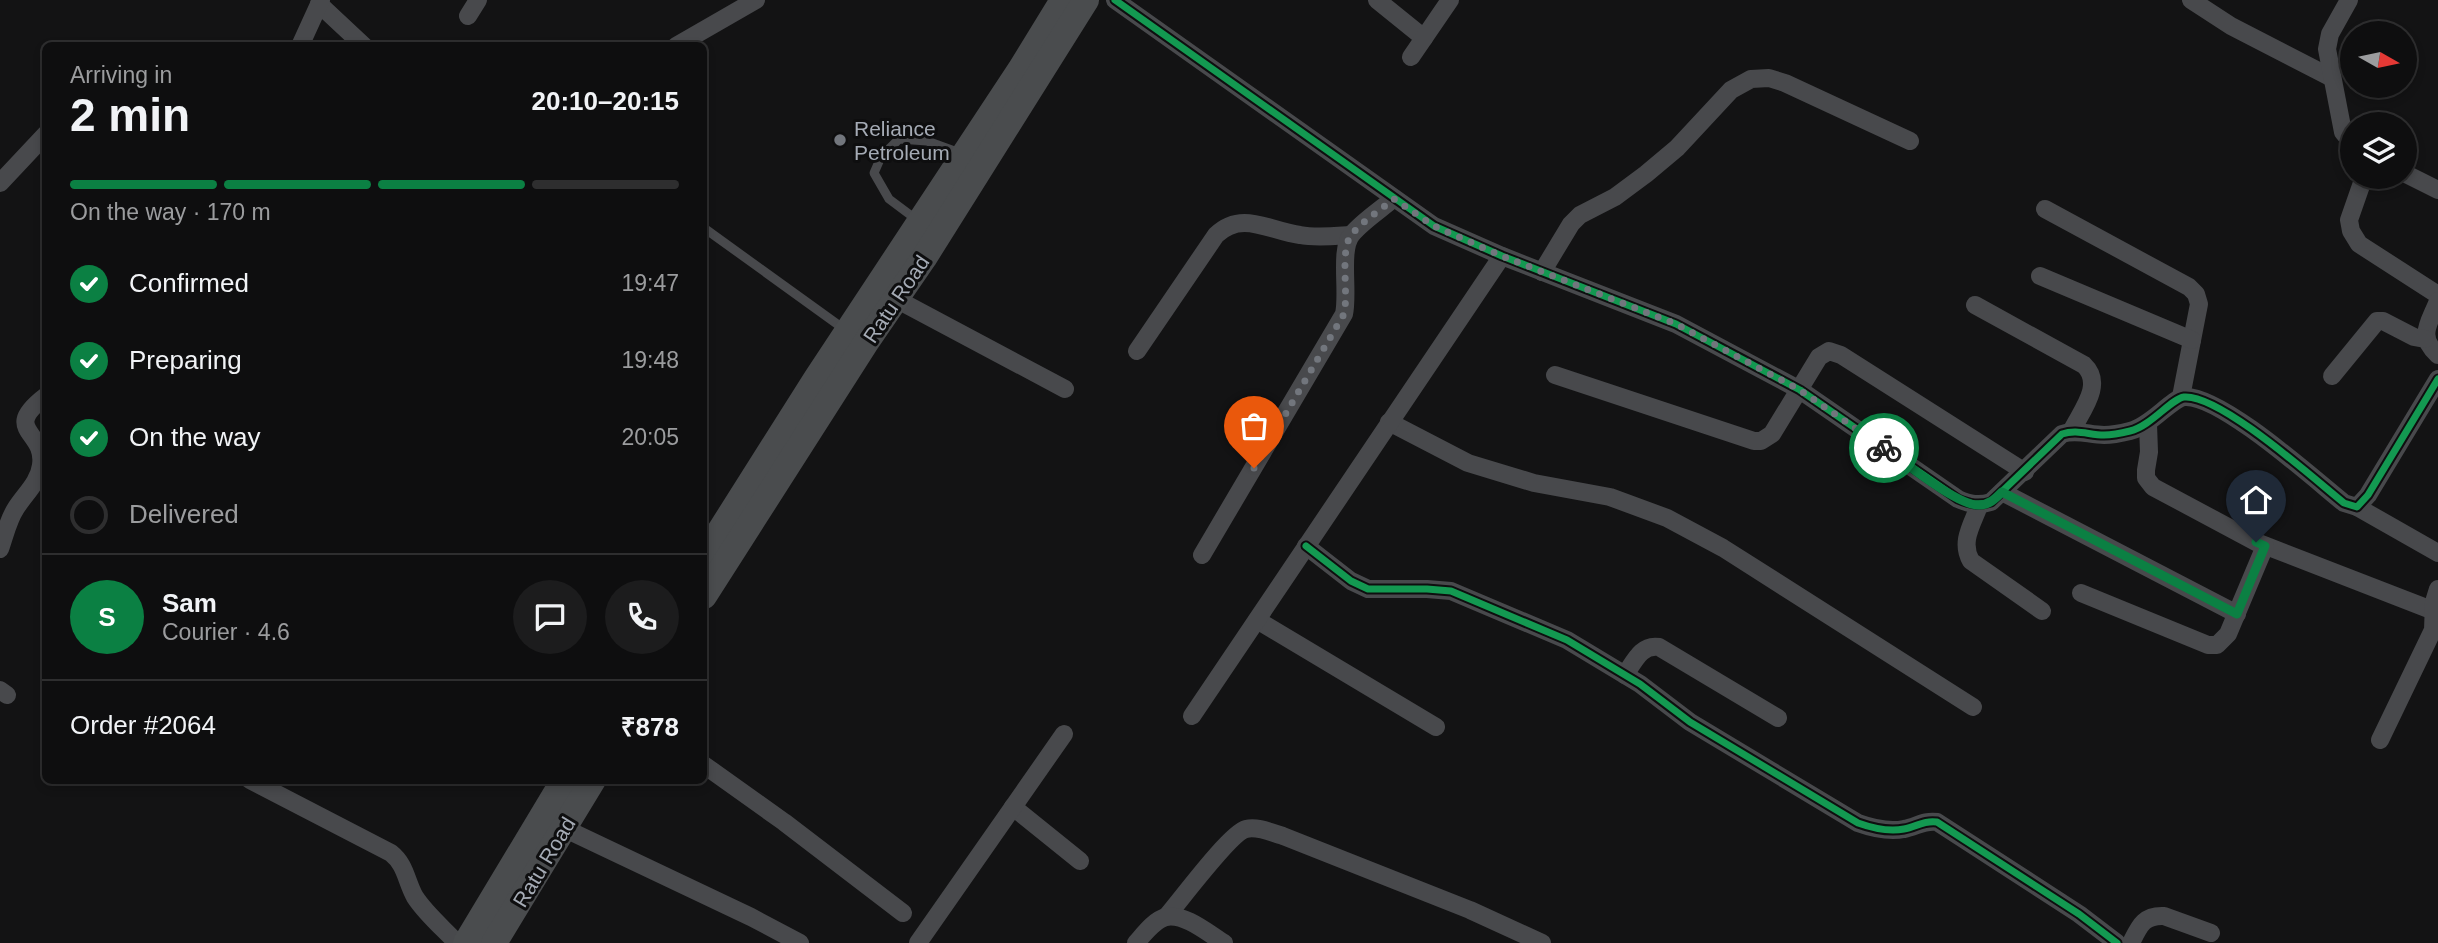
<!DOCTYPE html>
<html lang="en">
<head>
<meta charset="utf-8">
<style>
	body { margin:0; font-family:Helvetica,sans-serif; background:#1c1c1d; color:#f1f3f6; height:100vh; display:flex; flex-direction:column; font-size:26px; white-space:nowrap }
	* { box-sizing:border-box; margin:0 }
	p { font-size:23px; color:#9b9c9e }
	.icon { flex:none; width:38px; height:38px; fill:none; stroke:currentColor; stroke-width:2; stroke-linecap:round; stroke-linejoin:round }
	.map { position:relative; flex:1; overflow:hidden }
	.sheet { position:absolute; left:42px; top:42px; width:665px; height:742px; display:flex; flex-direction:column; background:#0e0e0f; border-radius:10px; box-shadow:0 4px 10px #0003,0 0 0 2px #2e2e2f }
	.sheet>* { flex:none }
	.needle { width:46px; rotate:99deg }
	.controls { position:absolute; left:2340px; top:21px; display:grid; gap:14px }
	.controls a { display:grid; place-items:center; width:77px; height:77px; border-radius:50%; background:#0e0e0f; box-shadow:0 4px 10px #0003,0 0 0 2px #2e2e2f; font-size:35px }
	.pin { position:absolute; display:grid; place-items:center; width:60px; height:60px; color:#fff; margin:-72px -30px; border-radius:50% 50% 50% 0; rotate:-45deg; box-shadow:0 0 7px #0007 }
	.pin .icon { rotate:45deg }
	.courier { position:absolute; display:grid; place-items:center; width:70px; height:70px; margin:-35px; border:5px solid #0b8043; border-radius:50%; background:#fff; color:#222; box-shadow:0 2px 9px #0007 }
	.headline em { font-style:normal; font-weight:600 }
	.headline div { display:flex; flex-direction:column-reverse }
	.headline { display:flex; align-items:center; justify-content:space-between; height:119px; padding:0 28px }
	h1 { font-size:46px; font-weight:600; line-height:52px }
	.bar { display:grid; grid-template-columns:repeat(4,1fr); gap:10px 7px; align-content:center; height:84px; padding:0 28px }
	.bar i { height:9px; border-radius:5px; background:#2e2e2f }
	.bar .selected { background:#0b8043 }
	.bar p { grid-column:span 4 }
	.line { display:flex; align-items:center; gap:18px; padding:0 28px; border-top:2px solid #2e2e2f }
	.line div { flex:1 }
	.round { display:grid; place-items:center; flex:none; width:74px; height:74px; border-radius:37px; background:#1c1c1d }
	ol { padding:0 28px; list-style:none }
	li { display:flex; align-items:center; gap:21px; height:77px }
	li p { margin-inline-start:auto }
	li .icon { padding:7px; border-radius:50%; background:#0b8043; color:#fff; stroke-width:4 }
	li:last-child { color:#9b9c9e }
	li i { width:38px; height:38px; border:4px solid #2e2e2f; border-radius:50% }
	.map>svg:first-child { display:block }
</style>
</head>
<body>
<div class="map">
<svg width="2438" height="943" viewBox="0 0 2438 943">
	<rect width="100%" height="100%" fill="#131314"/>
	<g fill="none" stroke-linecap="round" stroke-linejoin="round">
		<g stroke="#48494c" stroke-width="9">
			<path d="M917,220L889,199L874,173L881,157L899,139L927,141L960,153"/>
			<path d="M704,228L844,329"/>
		</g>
		<g stroke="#48494c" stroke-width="18">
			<path d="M1115,0L1434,226L1502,256L1676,324L1800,390L1958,499C1970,504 1978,506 1991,502L2062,434C2077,429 2089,435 2104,435C2113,435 2122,433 2130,431C2151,426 2171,399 2184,397C2220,394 2314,479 2344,503L2357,507L2368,495L2438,379"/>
			<path d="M1377,0L1424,38"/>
			<path d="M2191,0L2231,26L2332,78"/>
			<path d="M2349,0L2330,34L2327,49L2343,132L2352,143"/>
			<path d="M319,4L364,46"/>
			<path d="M468,16L478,0"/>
			<path d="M300,46L321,0"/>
			<path d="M676,46L756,0"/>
			<path d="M1411,57L1450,0"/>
			<path d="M2404,173L2438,190"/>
			<path d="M2364,177L2349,220L2351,231L2359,244L2438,295"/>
			<path d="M0,183L46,134"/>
			<path d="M2045,209L2189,287L2196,294L2199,304L2181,397"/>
			<path d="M1542,272L1571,224L1580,215L1615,197L1646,174L1677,148L1731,90L1751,79L1769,78L1785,83L1910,141"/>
			<path d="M2040,276L2192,340"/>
			<path d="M896,299L1065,389"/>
			<path d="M2438,301C2429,324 2417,336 2438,355"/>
			<path d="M1975,305L2084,365C2104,384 2082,410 2072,430"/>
			<path d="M1137,351L1216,235C1242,210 1269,231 1300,235C1316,238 1334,236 1350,235"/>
			<path d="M1555,375L1754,441H1761L1772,434L1819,357L1829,351L1841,355L2025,472"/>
			<path d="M2332,376L2377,321H2383L2414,337L2425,339"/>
			<path d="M1389,422L1468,463L1534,483L1610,497L1667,518L1723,548L1973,707"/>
			<path d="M2148,424L2149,452L2146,470V478L2153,487L2256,542L2434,611"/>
			<path d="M2002,492L2237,614"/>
			<path d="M1979,506C1972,525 1960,542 1971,561L2042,611"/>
			<path d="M2357,507L2438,553"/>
			<path d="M1306,546L1351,581L1368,589H1427L1451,591L1567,640L1640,684L1690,722L1858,823C1872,828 1889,832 1904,829C1916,827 1924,820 1937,822L2079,914L2117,943"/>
			<path d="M0,549C5,535 8,520 16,508C25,494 39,482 41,465C46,430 0,431 46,396"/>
			<path d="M1202,555L1344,314C1349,292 1339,249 1352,234C1363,221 1380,210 1393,199"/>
			<path d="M2081,593L2208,645H2217L2228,634L2265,546"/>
			<path d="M1257,620L1436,727"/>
			<path d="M1625,675C1634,662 1641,644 1659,647L1778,718"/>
			<path d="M0,690L7,695"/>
			<path d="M1192,716L1502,256"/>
			<path d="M2380,740L2433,630L2434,602L2438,589"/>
			<path d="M704,765L784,822L903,913"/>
			<path d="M250,780L391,853C406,865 406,881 415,897C426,914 443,928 457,943"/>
			<path d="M1013,807L1080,861"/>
			<path d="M555,824L751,917L800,943"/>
			<path d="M1166,917C1180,901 1230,833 1246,829C1258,826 1272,833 1283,836L1470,910L1542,943"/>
			<path d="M918,943L1064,734"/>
			<path d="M1136,943C1144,934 1154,920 1166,917C1185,913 1209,934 1224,943"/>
			<path d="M2131,943C2139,927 2143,915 2164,916L2211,933"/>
		</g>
		<g stroke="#4a4c4e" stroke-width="26">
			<path d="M704,556L816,379L1020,70L1063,0"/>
			<path d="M704,596L865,344L924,258L1086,0"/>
			<path d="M466,943L564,780"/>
			<path d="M494,943L593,780"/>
		</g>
		<defs>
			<g id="cycleway">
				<path d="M1115,0L1434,226L1502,256L1676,324L1800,390L1958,499C1970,504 1978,506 1991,502L2062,434C2077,429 2089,435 2104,435C2113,435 2122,433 2130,431C2151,426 2171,399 2184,397C2220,394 2314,479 2344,503L2357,507L2368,495L2438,379"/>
				<path d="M1306,546L1351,581L1368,589H1427L1451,591L1567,640L1640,684L1690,722L1858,823C1872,828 1889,832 1904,829C1916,827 1924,820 1937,822L2079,914L2117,943"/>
			</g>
		</defs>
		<use href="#cycleway" stroke="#0e0e0f" stroke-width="11"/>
		<use href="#cycleway" stroke="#139951" stroke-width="7"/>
	</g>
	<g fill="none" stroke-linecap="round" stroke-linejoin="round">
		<path stroke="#72767d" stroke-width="7" stroke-dasharray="0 12.6" d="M1254,468L1344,314C1349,292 1339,249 1352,234C1363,221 1380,210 1394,199L1434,226L1502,256L1676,324L1800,390L1884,448"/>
		<path stroke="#0b8043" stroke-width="9" d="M1884,448C1904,462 1958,506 1979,505C1989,505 1995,499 2002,492L2237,614L2265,546L2256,542"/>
	</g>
	<circle fill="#72767d" stroke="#0e0e0f" stroke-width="2.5" cx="840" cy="140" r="7"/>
	<g text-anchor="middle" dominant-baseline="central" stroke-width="6" stroke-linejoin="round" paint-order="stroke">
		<g font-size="21" fill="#a5abb5" stroke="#0e0e0f" text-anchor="start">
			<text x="854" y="128">Reliance<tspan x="854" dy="24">Petroleum</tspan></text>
		</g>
		<g font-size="21" fill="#a5abb5" stroke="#0e0e0f">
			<text transform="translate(896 299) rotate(-56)">Ratu Road</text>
			<text transform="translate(544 862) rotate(-59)">Ratu Road</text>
		</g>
	</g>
</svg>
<div class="controls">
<a><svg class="needle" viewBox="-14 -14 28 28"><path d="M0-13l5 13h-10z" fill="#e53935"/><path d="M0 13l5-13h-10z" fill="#9b9c9e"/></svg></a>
<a><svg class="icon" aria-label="layers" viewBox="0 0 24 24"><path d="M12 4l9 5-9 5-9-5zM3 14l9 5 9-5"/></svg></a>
</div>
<div class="pin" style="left:1254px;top:468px;background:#ea580c"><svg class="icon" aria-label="bag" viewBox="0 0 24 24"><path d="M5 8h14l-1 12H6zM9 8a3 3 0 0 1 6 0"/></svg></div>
<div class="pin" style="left:2256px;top:542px;background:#1f2937"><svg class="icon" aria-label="home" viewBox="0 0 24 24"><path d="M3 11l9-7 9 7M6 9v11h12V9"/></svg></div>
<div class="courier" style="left:1884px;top:448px"><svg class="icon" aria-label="bike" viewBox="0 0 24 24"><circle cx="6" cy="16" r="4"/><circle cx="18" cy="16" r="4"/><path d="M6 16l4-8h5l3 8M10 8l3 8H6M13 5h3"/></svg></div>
<section class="sheet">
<div class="headline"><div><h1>2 min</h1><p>Arriving in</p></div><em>20:10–20:15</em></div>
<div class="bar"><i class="selected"></i><i class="selected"></i><i class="selected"></i><i></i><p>On the way · 170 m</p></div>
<ol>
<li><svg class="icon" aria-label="check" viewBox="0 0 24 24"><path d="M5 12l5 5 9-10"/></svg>Confirmed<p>19:47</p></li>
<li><svg class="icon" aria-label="check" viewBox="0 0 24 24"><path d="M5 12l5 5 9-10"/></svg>Preparing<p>19:48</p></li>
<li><svg class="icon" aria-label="check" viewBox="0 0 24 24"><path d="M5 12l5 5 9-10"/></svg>On the way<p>20:05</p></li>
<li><i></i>Delivered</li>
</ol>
<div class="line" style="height:126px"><b class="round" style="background:#0b8043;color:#fff">S</b><div><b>Sam</b><p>Courier · 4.6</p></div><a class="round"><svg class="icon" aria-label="chat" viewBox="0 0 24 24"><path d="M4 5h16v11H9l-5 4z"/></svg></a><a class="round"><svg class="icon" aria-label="phone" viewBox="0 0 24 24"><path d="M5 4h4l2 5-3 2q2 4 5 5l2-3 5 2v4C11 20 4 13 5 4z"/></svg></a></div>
<div class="line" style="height:91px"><div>Order #2064</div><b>₹878</b></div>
</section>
</div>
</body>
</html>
